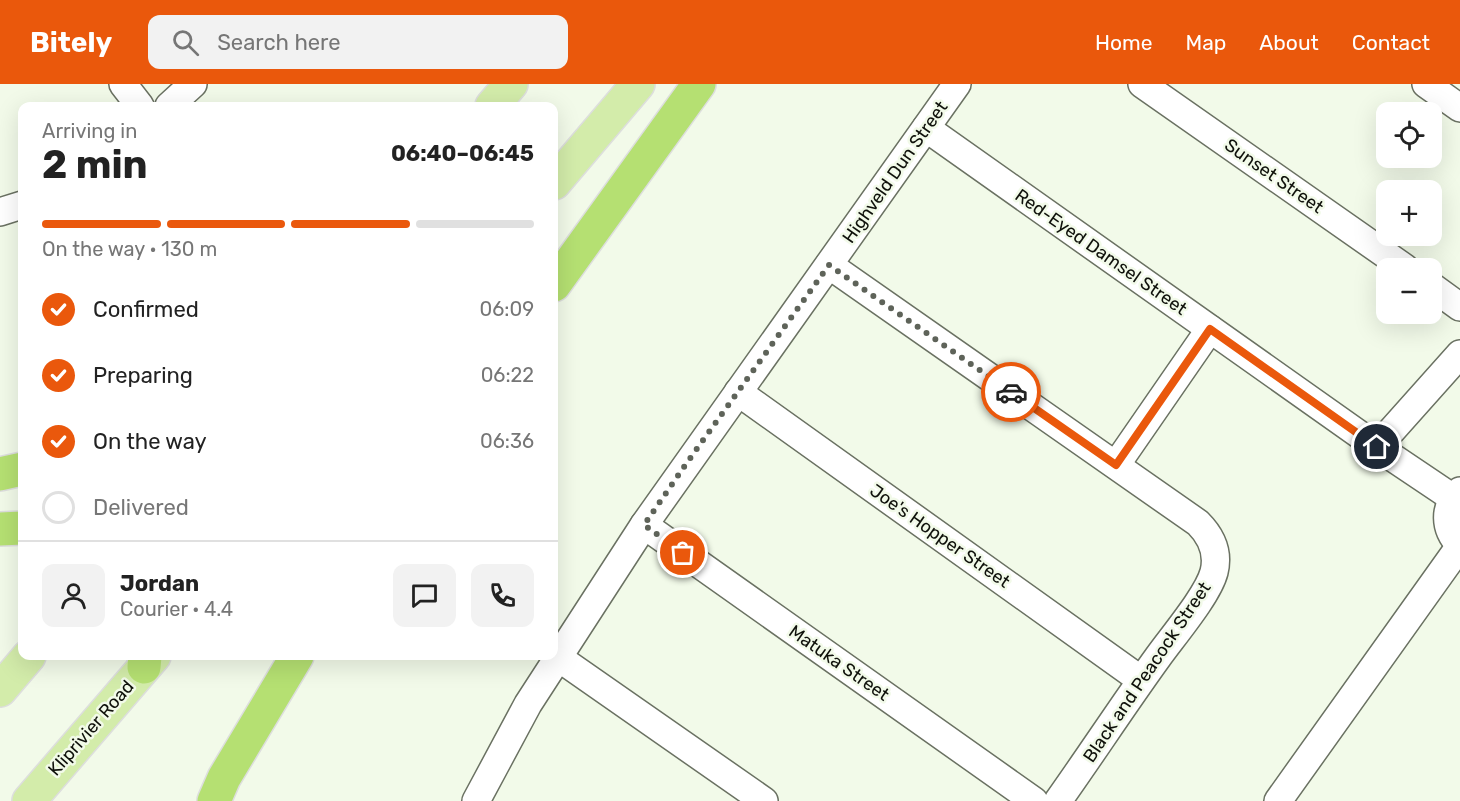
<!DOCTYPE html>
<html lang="en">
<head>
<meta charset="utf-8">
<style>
	body { margin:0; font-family:Rubik,sans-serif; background:#f2f2f2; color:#222; height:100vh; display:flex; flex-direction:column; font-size:22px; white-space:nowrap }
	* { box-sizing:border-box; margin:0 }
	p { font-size:20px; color:#767676 }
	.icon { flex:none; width:33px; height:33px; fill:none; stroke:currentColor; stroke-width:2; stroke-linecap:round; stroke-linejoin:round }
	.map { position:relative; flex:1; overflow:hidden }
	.side { position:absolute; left:18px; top:18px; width:540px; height:558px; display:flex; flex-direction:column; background:#fff; border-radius:12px; box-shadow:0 6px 24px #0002 }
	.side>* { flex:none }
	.controls { position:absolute; left:1376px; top:18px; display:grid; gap:12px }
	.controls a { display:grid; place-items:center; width:66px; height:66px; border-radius:12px; background:#fff; box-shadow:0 6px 24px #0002; font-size:30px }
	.pin { position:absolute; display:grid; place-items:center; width:51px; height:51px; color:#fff; margin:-26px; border:3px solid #fff; border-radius:50%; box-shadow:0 2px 6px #0007 }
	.courier { position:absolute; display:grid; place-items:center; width:60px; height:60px; margin:-30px; border:4px solid #ea580c; border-radius:50%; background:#fff; color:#222; box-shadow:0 2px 8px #0007 }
	.summary em { font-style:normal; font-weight:700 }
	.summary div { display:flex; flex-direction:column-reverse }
	.summary { display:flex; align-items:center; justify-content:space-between; height:102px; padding:0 24px }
	h1 { font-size:39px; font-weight:700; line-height:45px }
	.bar { display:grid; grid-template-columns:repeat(4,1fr); gap:9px 6px; align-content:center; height:72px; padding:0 24px }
	.bar i { height:8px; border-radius:4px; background:#e0e0e0 }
	.bar .active { background:#ea580c }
	.bar p { grid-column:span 4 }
	.line { display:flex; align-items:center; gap:15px; padding:0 24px; border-top:2px solid #e0e0e0 }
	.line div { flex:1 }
	.round { display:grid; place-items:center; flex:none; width:63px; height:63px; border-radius:12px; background:#f2f2f2 }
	ol { padding:0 24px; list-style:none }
	li { display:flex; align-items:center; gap:18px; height:66px }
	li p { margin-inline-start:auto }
	li .icon { padding:6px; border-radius:50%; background:#ea580c; color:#fff; stroke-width:4 }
	li:last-child { color:#767676 }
	li i { width:33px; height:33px; border:3px solid #e0e0e0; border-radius:50% }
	header { display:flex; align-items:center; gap:36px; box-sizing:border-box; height:84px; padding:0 30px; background:#ea580c; color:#fff }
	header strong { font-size:28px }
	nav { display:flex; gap:33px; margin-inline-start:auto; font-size:21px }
	.search { width:420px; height:54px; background:#f2f2f2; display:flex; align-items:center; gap:15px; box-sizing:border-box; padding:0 21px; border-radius:12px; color:#767676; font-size:22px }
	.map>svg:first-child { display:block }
</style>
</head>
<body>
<header>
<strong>Bitely</strong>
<div class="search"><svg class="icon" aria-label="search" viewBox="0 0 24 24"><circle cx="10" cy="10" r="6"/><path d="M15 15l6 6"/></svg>Search here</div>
<nav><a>Home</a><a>Map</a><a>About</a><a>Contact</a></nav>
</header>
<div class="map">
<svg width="1460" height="717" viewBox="0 0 1460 717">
	<rect width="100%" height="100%" fill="#f2fae9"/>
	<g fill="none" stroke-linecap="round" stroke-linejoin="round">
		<defs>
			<g id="minor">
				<path d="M123,0L140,22"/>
				<path d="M1142,0L1405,184"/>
				<path d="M1426,0L1460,24"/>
				<path d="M169,22L193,0"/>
				<path d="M926,44L1377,363L1453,414"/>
				<path d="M0,128L22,121"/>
				<path d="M829,181L1198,439C1211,452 1219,468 1214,488C1208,511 1173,552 1158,573C1124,620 1092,669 1058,717"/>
				<path d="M1431,202L1460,223"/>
				<path d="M738,308L1141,596"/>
				<path d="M1377,363L1460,270"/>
				<path d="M1116,381L1210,245"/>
				<path d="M1460,407C1443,423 1444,445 1460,461"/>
				<path d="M644,441L1034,717"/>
				<path d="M559,574L764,717"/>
				<path d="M476,717L528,620L644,441L957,0"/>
				<path d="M1278,717L1460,462"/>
			</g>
			<g id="major">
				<path d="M492,22L511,0"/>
				<path d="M554,99L638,0"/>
				<path d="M0,606L29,572"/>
				<path d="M29,717L154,572"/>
			</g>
			<g id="highway">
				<path d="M554,201L699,0"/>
				<path d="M0,390L22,385"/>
				<path d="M0,445L22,444"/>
				<path d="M144,583L145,572"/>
				<path d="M214,717L224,694L297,572"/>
			</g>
		</defs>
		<use href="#minor" stroke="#6a7162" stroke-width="30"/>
		<use href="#major" stroke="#dddedd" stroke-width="36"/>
		<use href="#highway" stroke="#dddedd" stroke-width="36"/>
		<use href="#minor" stroke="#fff" stroke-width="27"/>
		<use href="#major" stroke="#d3ecaa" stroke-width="33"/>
		<use href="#highway" stroke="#b5e072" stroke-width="33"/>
	</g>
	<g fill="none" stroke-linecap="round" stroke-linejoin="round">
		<path stroke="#5e6359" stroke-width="6" stroke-dasharray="0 10.8" d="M683,469L644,441L686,380L829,181L1011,308"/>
		<path stroke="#ea580c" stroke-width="8" d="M1011,308L1116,381L1210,245L1377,363"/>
	</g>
	<g text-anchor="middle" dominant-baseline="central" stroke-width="5" stroke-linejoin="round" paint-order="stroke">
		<g font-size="18" fill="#0f110b" stroke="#f2fae9">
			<text transform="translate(895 88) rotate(-55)">Highveld Dun Street</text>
			<text transform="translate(1274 92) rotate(35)">Sunset Street</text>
			<text transform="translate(1101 168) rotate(35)">Red-Eyed Damsel Street</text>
			<text transform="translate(940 452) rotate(35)">Joe's Hopper Street</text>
			<text transform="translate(839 579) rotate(35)">Matuka Street</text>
			<text transform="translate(1147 588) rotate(-56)">Black and Peacock Street</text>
			<text transform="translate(91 644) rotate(-49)">Kliprivier Road</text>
		</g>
	</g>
</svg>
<div class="controls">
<a><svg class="icon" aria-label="locate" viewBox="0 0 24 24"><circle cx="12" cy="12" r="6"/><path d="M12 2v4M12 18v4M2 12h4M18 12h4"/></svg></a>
<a>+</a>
<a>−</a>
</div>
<div class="pin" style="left:683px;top:469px;background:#ea580c"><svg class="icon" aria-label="bag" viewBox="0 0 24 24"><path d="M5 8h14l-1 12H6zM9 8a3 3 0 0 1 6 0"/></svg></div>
<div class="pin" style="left:1377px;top:363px;background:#1f2937"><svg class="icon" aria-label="home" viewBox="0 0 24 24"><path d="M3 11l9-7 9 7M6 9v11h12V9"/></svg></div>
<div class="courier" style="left:1011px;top:308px"><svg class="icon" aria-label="car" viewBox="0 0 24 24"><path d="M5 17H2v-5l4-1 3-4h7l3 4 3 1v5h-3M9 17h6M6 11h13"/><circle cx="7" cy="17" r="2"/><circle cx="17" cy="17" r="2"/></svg></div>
<section class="side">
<div class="summary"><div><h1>2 min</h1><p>Arriving in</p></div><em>06:40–06:45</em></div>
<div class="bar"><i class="active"></i><i class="active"></i><i class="active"></i><i></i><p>On the way · 130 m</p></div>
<ol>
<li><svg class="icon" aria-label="check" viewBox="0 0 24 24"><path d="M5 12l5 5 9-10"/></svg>Confirmed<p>06:09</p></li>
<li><svg class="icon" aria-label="check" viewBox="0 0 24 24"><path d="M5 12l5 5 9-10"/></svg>Preparing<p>06:22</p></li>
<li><svg class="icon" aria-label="check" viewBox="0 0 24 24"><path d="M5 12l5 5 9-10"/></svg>On the way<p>06:36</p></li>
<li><i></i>Delivered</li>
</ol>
<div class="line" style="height:108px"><a class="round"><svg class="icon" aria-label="person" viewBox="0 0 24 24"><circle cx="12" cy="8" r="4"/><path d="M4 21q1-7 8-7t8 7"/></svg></a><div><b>Jordan</b><p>Courier · 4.4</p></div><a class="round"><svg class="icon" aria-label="chat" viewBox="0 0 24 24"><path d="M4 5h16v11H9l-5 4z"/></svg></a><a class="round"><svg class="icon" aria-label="phone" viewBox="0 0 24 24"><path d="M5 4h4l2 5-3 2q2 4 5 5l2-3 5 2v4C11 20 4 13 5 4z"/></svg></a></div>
</section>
</div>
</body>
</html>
